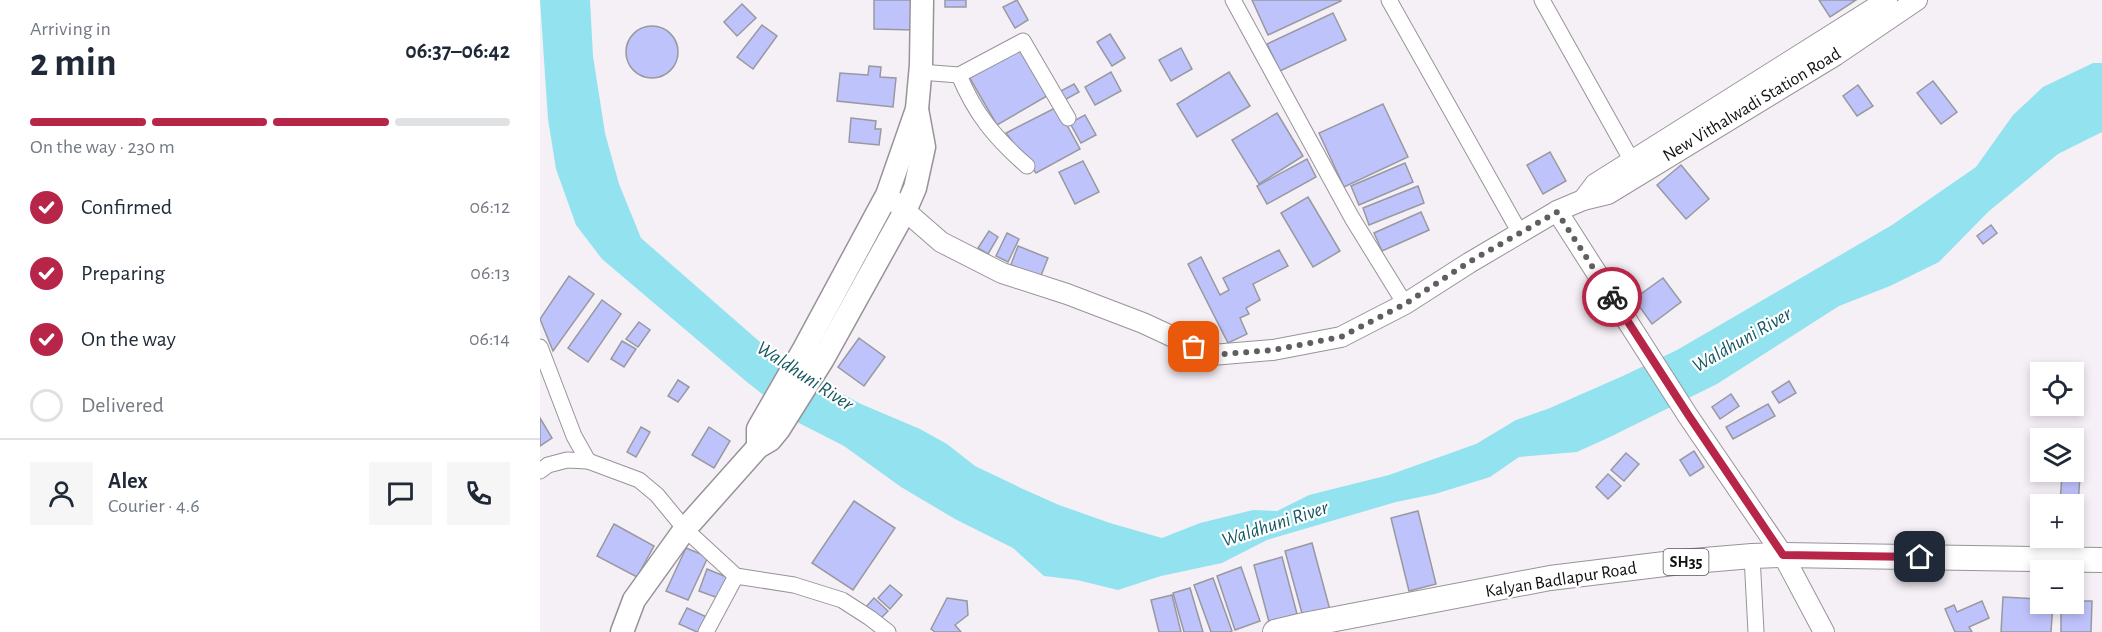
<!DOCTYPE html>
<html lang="en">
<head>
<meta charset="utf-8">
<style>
	body { margin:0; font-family:"Alegreya Sans",sans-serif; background:#f6f6f7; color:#1f2937; height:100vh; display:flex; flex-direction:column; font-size:22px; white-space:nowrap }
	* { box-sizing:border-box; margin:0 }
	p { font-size:20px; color:#747a83 }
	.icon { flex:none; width:33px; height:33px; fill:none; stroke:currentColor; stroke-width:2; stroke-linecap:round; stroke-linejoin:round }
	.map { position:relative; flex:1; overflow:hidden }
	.details { display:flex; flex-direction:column; background:#fff; width:540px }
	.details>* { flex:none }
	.tools { position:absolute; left:1490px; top:362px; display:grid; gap:12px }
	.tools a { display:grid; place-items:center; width:54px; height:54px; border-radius:0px; background:#fff; box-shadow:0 3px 9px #0003; font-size:30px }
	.pin { position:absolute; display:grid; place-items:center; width:51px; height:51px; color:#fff; margin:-26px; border-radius:12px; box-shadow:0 3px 9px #0006 }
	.courier { position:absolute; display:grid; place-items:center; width:60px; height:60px; margin:-30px; border:4px solid #b72648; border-radius:50%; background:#fff; color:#222; box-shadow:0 2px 8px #0007 }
	.headline em { font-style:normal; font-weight:700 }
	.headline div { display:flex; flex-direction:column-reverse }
	.headline { display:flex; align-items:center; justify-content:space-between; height:102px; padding:0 30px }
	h1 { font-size:39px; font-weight:700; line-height:45px }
	.bar { display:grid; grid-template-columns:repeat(4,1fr); gap:9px 6px; align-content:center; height:72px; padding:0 30px }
	.bar i { height:8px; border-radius:4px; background:#e0e1e3 }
	.bar .selected { background:#b72648 }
	.bar p { grid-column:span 4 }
	.line { display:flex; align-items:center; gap:15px; padding:0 30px; border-top:2px solid #e0e1e3 }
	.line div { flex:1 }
	.round { display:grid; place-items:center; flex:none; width:63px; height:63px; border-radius:0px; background:#f6f6f7 }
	ol { padding:0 30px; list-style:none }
	li { display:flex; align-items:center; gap:18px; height:66px }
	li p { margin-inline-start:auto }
	li .icon { padding:6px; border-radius:50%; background:#b72648; color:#fff; stroke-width:4 }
	li:last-child { color:#747a83 }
	li i { width:33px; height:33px; border:3px solid #e0e1e3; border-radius:50% }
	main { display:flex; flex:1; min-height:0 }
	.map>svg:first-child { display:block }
</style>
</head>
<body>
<main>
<section class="details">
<div class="headline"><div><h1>2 min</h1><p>Arriving in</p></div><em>06:37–06:42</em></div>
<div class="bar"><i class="selected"></i><i class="selected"></i><i class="selected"></i><i></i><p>On the way · 230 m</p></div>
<ol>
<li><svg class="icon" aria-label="check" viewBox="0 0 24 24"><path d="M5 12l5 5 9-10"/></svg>Confirmed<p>06:12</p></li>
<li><svg class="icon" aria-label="check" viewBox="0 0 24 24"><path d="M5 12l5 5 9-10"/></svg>Preparing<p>06:13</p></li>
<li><svg class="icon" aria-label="check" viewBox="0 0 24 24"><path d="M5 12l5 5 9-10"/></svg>On the way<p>06:14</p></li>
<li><i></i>Delivered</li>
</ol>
<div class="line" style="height:108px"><a class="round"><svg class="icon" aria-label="person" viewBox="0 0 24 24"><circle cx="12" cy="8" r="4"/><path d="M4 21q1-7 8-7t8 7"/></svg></a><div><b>Alex</b><p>Courier · 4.6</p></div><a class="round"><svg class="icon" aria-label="chat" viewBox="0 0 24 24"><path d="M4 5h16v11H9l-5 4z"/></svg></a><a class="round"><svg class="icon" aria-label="phone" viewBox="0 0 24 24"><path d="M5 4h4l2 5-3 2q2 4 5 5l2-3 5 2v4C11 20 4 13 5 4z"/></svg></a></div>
</section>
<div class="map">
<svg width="1562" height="632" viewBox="0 0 1562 632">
	<rect width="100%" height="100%" fill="#f5f0f6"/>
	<path fill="#93e2ef" d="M0,0H50L53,56L65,133L79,184L101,238L227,348L285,385L321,404L380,429L407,444L435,466L483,489L519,505L570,523L622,538L660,523L713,510L737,511L769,495L849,475L936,444L976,420L1010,408L1085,375L1137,350L1352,225L1436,167L1473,115L1503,87L1553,63H1562V132L1518,154L1448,212L1399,262L1350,286L1299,306L1177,384L1072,436L1037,452L979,457L950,477L895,494L856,502L727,540L682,563L621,576L578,590L537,580L504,576L473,548L415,519L361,487L304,446L259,423L207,382L62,259L36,225L16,169L8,119Z"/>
	<g fill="#bfc3fc" stroke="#9899a0" stroke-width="1.5">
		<path d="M334,0H375L374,30L334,29Z"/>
		<rect x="405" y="0" width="21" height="7"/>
		<path d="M477,0L488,20L475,28L463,7Z"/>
		<path d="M712,0H801V1L728,35Z"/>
		<path d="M1279,0H1316L1290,17Z"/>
		<path d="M202,4L216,18L197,36L184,22Z"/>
		<path d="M793,13L806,40L740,71L727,44Z"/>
		<path d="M222,25L237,36L213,69L197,57Z"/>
		<circle cx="112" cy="52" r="26"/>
		<path d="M570,34L585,58L572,66L557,42Z"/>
		<path d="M477,46L507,96L457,125L428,75Z"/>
		<path d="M641,48L652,69L631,81L619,60Z"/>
		<path d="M329,66L341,67L340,77L356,78L353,107L297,101L300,73L328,75Z"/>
		<path d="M571,72L581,91L555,105L545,87Z"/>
		<path d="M689,72L710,106L657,137L637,104Z"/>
		<path d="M1393,81L1417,112L1401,124L1377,93Z"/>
		<path d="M534,84L539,92L521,102L517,93Z"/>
		<path d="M1318,85L1333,106L1317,116L1303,96Z"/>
		<path d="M843,104L868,157L804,187L779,133Z"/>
		<path d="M517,107L540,149L496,173L466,133Z"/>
		<path d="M737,113L763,156L719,184L692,140Z"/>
		<path d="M545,115L556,135L541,143L530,123Z"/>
		<path d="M311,118L336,121L335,129H341L339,145L309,142Z"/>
		<path d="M1010,152L1026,181L1003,194L987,165Z"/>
		<path d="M767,159L776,177L727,204L717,186Z"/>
		<path d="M543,161L559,192L535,204L519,172Z"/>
		<path d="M865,163L873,182L819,205L811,186Z"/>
		<path d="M1141,165L1169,199L1146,219L1117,185Z"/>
		<path d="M878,186L884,203L829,225L823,208Z"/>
		<path d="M768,197L800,251L773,267L741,213Z"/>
		<path d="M881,212L889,230L842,251L834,233Z"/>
		<path d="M1451,225L1457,233L1443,244L1437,236Z"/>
		<path d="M449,231L458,237L448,254L438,248Z"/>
		<path d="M467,233L479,239L468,262L456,256Z"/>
		<path d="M478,246L508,258L500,278L470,267Z"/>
		<path d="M739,250L748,266L713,284L720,300L706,308L709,314L700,318L707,334L688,343L648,264L661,257L680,295L689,290L683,278Z"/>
		<path d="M29,276L54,294L13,351L0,319Z"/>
		<path d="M1123,278L1141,302L1112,324L1094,299Z"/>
		<path d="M62,300L81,314L48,362L28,348Z"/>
		<path d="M99,322L110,330L98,347L86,339Z"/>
		<path d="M319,338L345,357L324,386L298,367Z"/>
		<path d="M82,341L96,349L84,367L71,359Z"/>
		<path d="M138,380L149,387L138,402L128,396Z"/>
		<path d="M1249,381L1256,393L1239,403L1232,392Z"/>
		<path d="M1191,394L1199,406L1180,419L1172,407Z"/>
		<path d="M1228,404L1235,416L1193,439L1186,427Z"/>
		<path d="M0,418L12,438L0,446Z"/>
		<path d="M101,427L110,432L96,457L87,452Z"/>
		<path d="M169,427L190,441L174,468L152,455Z"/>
		<path d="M1154,451L1164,467L1150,476L1140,460Z"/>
		<path d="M1086,453L1099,464L1084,481L1071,470Z"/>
		<path d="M1068,474L1081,486L1068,499L1056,487Z"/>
		<path d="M1522,474L1540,475L1536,539L1518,538L1533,537V504H1520Z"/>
		<path d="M314,501L355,528L313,590L272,563Z"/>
		<path d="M878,511L896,584L869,591L851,518Z"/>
		<path d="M74,524L114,546L97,577L57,556Z"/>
		<path d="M772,543L790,610L763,617L745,551Z"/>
		<path d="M146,548L168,557L148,600L126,591Z"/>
		<path d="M742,557L757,614L729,622L714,565Z"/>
		<path d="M701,567L720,621L695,630L677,576Z"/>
		<path d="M167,569L189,578L181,599L159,591Z"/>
		<path d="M673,578L692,631L690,632H671L654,585Z"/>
		<path d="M350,585L362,595L350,609L338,598Z"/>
		<path d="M650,588L663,632H644L633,593Z"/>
		<path d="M632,595L641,632H619L611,600Z"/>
		<path d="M1463,597L1500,599V603H1513L1511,632H1461Z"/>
		<path d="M334,598L348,611L339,620L325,608Z"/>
		<path d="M407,598L427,601L428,615L415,625L421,632H395L391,629Z"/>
		<path d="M1442,601L1449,618L1429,627L1432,632H1415L1405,609L1414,605L1417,612Z"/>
		<path d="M1533,601H1552L1551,632H1521V603H1533Z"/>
		<path d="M147,608L169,618L162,632H157L139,624Z"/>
	</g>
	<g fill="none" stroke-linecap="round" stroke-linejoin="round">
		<defs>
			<g id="minor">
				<path d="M693,0L812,218L865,304"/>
				<path d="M849,0L980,233"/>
				<path d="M1002,0L1097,170"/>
				<path d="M380,72L419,75L483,41L528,118"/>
				<path d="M419,75C435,114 455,138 487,166"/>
				<path d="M0,347L34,436L48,461"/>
				<path d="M0,471L8,465L27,460L48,461L99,480L117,495L145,529L196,576L254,585L302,600L330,618L348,632"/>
				<path d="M1212,556L1216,632"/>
				<path d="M166,632L196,576"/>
			</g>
			<g id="tertiary">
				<path d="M1043,200L1055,184L1347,0"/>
				<path d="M354,201L401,242L462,273L527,294L603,323L672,355L733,350L801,337L865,304L929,263L1017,211L1043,200L1068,194L1296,55L1377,0"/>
				<path d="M1017,211L1148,416L1243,555L1284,632"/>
			</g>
			<g id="secondary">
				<path d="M218,447V429L222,422L264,349L347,195L377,109L381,65L382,0"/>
				<path d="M82,632L94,600L145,529L218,447L230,440L239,429L283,359L365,211L375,188L384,147L377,109"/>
			</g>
			<path id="primary" d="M735,632L764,625L1010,578L1141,562L1212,556L1243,555L1562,560"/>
		</defs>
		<use href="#minor" stroke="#989399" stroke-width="17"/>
		<use href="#tertiary" stroke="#989399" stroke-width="22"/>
		<use href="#secondary" stroke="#989399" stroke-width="25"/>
		<use href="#primary" stroke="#989399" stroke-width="26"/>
		<use href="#minor" stroke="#fff" stroke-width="15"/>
		<use href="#tertiary" stroke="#fff" stroke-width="20"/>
		<use href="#secondary" stroke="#fff" stroke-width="22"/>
		<use href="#primary" stroke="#fff" stroke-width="24"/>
	</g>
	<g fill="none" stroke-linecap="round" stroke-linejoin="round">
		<path stroke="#615e61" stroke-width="6" stroke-dasharray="0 10.8" d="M654,347L672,355L733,350L801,337L865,304L929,262L1017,212L1072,297"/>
		<path stroke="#b72648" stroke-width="8" d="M1072,297L1149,416L1243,555L1380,557"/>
	</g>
	<g text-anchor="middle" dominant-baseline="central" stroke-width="4.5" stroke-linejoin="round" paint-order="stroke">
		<rect fill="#fff" stroke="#585758" stroke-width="1.5" x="1123.5" y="549" width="45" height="26" rx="4.5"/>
		<g font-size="16" font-weight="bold" fill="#110f11">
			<text x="1146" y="562">SH35</text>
		</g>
		<g font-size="18" fill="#110f11" stroke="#fff">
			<text transform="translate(1212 105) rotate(-31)">New Vithalwadi Station Road</text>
			<text transform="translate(1021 580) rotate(-9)">Kalyan Badlapur Road</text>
		</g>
		<g font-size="20" font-style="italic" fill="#145861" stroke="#fff">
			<text transform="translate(1202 340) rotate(-30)">Waldhuni River</text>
			<text transform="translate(265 376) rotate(33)">Waldhuni River</text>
			<text transform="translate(735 524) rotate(-18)">Waldhuni River</text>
		</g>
	</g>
</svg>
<div class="tools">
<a><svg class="icon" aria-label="locate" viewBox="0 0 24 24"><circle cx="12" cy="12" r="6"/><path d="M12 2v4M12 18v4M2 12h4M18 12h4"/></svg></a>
<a><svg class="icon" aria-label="layers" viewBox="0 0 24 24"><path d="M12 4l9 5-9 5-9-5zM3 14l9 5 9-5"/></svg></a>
<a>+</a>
<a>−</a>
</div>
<div class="pin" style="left:654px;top:347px;background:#ea580c"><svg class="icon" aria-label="bag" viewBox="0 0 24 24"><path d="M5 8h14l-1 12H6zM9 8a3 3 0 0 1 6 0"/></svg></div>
<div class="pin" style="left:1380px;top:557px;background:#1f2937"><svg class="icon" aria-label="home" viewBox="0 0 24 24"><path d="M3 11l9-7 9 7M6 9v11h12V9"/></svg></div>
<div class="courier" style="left:1072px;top:297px"><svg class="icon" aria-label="bike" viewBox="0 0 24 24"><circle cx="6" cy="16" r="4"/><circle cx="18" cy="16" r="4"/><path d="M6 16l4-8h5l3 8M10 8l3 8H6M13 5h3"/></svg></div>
</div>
</main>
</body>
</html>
